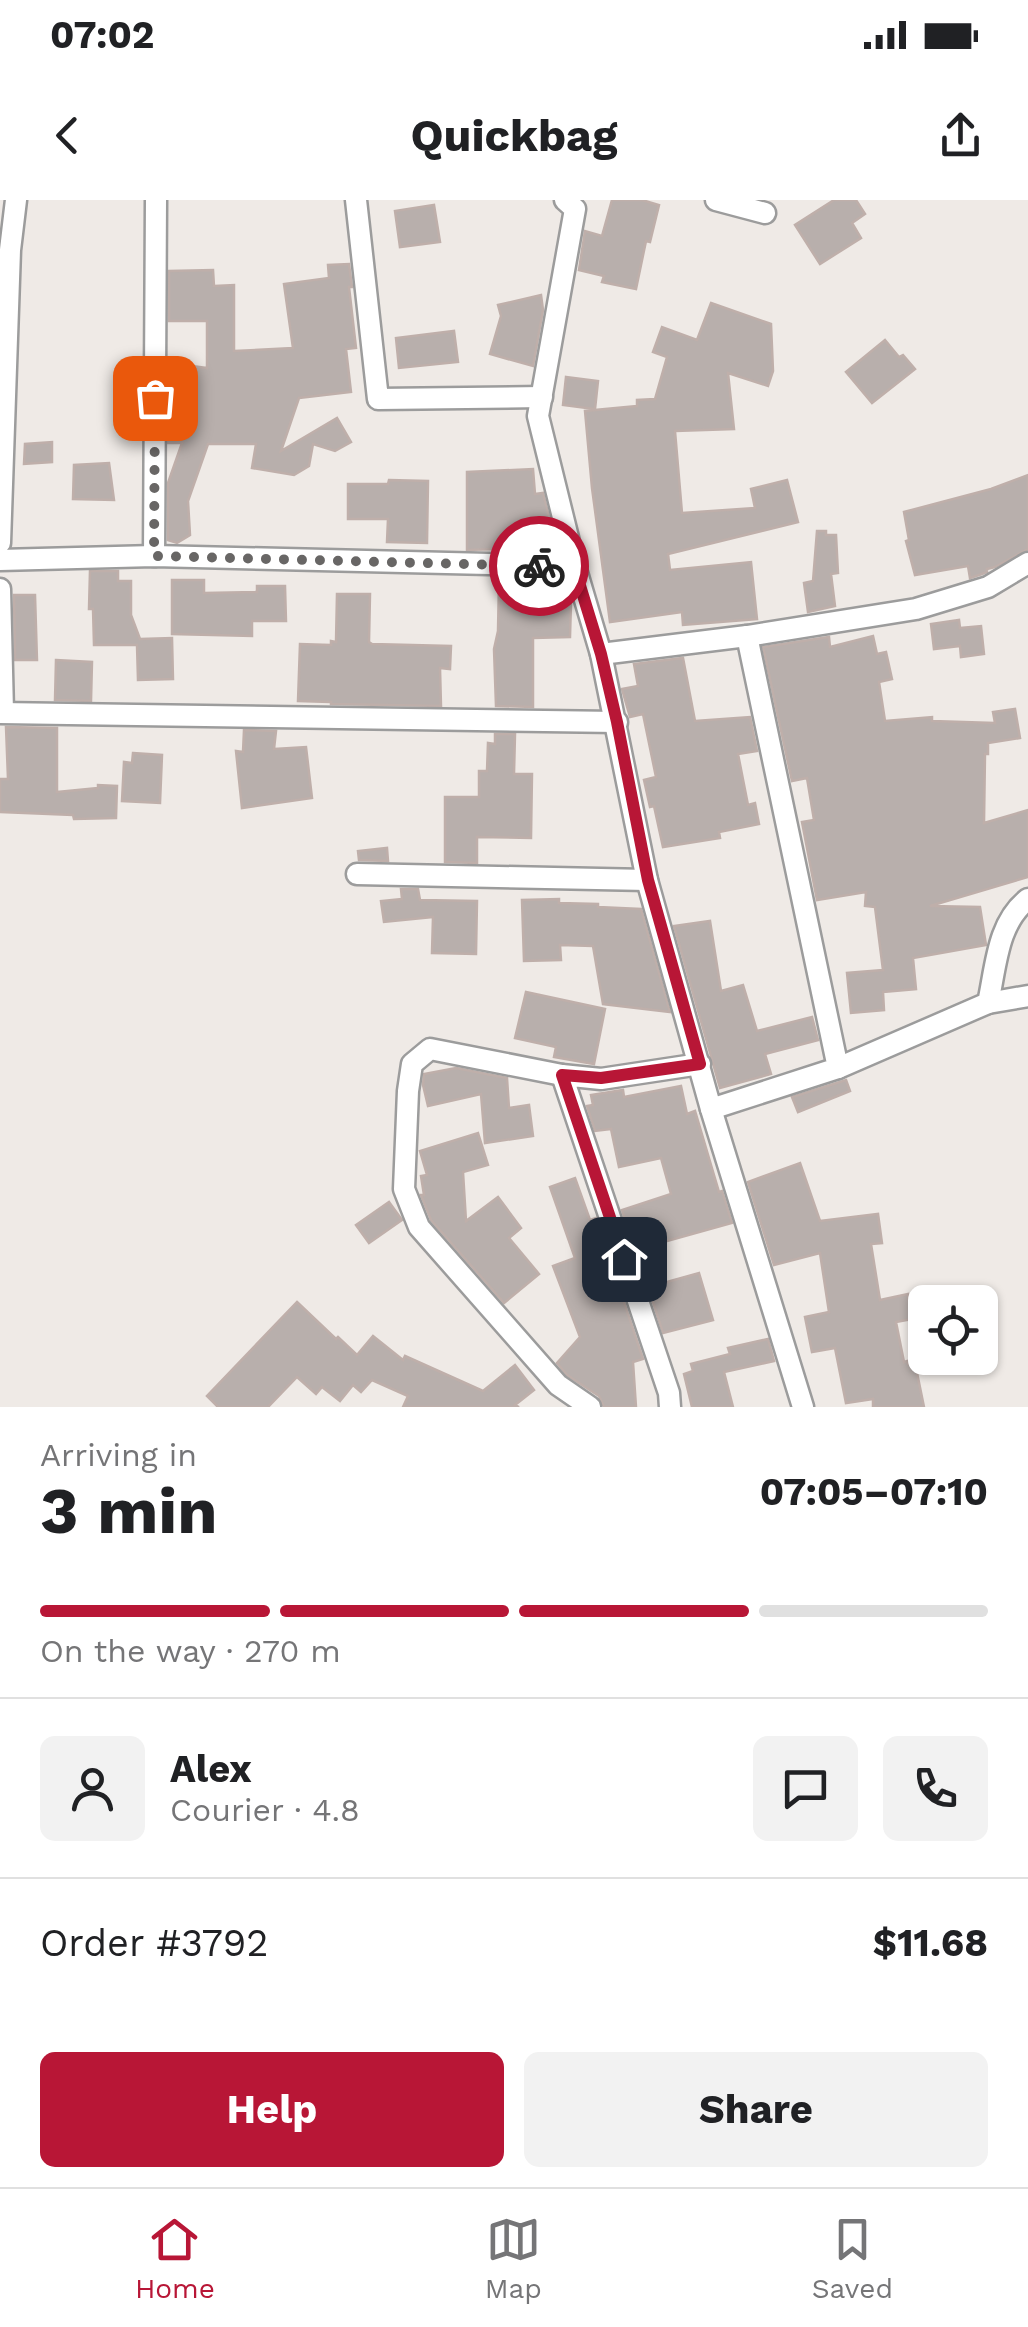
<!DOCTYPE html>
<html lang="en">
<head>
<meta charset="utf-8">
<style>
	body { margin:0; font-family:"Work Sans",sans-serif; background:#f2f2f2; color:#202124; height:100vh; display:flex; flex-direction:column; font-size:38px; white-space:nowrap }
	* { box-sizing:border-box; margin:0 }
	p { font-size:32px; color:#757577 }
	.icon { flex:none; width:55px; height:55px; fill:none; stroke:currentColor; stroke-width:2; stroke-linecap:round; stroke-linejoin:round }
	.map { position:relative; height:1207px; overflow:hidden }
	.panel { display:flex; flex-direction:column; background:#fff; flex:1 }
	.panel>* { flex:none }
	.tools { position:absolute; left:908px; top:1085px; display:grid; gap:20px }
	.tools a { display:grid; place-items:center; width:90px; height:90px; border-radius:15px; background:#fff; box-shadow:0 2px 8px #0004; font-size:50px }
	.pin { position:absolute; display:grid; place-items:center; width:85px; height:85px; color:#fff; margin:-42px; border-radius:20px; box-shadow:0 5px 15px #0006 }
	.courier { position:absolute; display:grid; place-items:center; width:100px; height:100px; margin:-50px; border:8px solid #b81636; border-radius:50%; background:#fff; color:#222; box-shadow:0 2px 12px #0007 }
	.summary em { font-style:normal; font-weight:700 }
	.summary div { display:flex; flex-direction:column-reverse }
	.summary { display:flex; align-items:center; justify-content:space-between; height:170px; padding:0 40px }
	h1 { font-size:65px; font-weight:700; line-height:75px }
	.bar { display:grid; grid-template-columns:repeat(4,1fr); gap:15px 10px; align-content:center; height:120px; padding:0 40px }
	.bar i { height:12px; border-radius:8px; background:#e0e0e0 }
	.bar .on { background:#b81636 }
	.bar p { grid-column:span 4 }
	.line { display:flex; align-items:center; gap:25px; padding:0 40px; border-top:2px solid #e0e0e0 }
	.line div { flex:1 }
	.round { display:grid; place-items:center; flex:none; width:105px; height:105px; border-radius:15px; background:#f2f2f2 }
	.primary-button { display:flex; gap:20px; margin-top:auto; padding:20px 40px }
	.primary-button a { flex:1; height:115px; border-radius:15px; background:#b81636; color:#fff; font-size:40px; font-weight:700; line-height:115px; text-align:center }
	.primary-button a+a { background:#f2f2f2; color:#202124 }
	.status { display:flex; justify-content:space-between; align-items:center; height:70px; padding:0 50px; background:#fff; direction:ltr }
	.status svg { height:28px; fill:currentColor }
	header { display:flex; justify-content:space-between; align-items:center; height:130px; padding:0 40px; background:#fff; font-size:45px; font-weight:700 }
	.tab-bar { display:flex; justify-content:space-around; align-items:center; height:140px; border-top:2px solid #e0e0e0; background:#fff; font-size:28px; color:#757577 }
	.tab-bar a { display:grid; justify-items:center; gap:5px }
	.tab-bar .on { color:#b81636 }
	.map>svg:first-child { display:block }
</style>
</head>
<body>
<div class="status"><b>07:02</b><svg viewBox="0 0 49 12"><path d="M0 12V9h3v3zM5 12V6h3v6zM10 12V3h3v9zM15 12V0h3v12zM26 1h20v11H26zM47 4h2v5h-2z"/></svg></div>
<header><svg class="icon" aria-label="back" viewBox="0 0 24 24"><path d="M15 5l-7 7 7 7"/></svg>Quickbag<svg class="icon" aria-label="share" viewBox="0 0 24 24"><path d="M12 15V3M7 8l5-5 5 5M5 13v7h14v-7"/></svg></header>
<div class="map">
<svg width="1028" height="1207" viewBox="0 0 1028 1207">
	<rect width="100%" height="100%" fill="#efeae6"/>
	<g fill="#b8afac" stroke="#bfafaa" stroke-width="2.5">
		<path d="M612,0H642L659,5L650,42L646,41L636,89L602,82L604,76L579,70L585,31L602,36Z"/>
		<path d="M834,0H856L865,14L852,23L861,38L820,64L795,25Z"/>
		<path d="M434,5L440,42L400,47L395,11Z"/>
		<path d="M349,64L352,87H349L356,148L346,149L351,192L299,198L281,251L337,218L351,242L335,251L313,244L309,266L294,275L252,268L256,244H208L188,301L190,335L177,343L168,340V283L182,243H168L169,163L207,168V121H169V71L213,70L214,86L234,85V151L293,148L284,84L329,78L328,65Z"/>
		<path d="M541,95L543,110L533,166L490,154L501,116L498,105Z"/>
		<path d="M711,103L771,124L773,171L768,186L728,173L734,229L675,231L682,313L755,308L751,289L787,280L798,322L668,354L670,370L751,362L757,419L683,425L682,412L610,422L592,288L585,211L637,206V200L655,199L667,157L653,152L662,127L697,140Z"/>
		<path d="M454,131L458,162L399,168L396,138Z"/>
		<path d="M885,140L899,157L903,155L915,169L872,203L846,172Z"/>
		<path d="M566,177L598,181L595,209L563,205Z"/>
		<path d="M52,242V262L24,264L25,244Z"/>
		<path d="M109,263L114,300L73,299L74,265Z"/>
		<path d="M533,269L535,294L543,293L552,329L540,330V348L467,350V272Z"/>
		<path d="M1028,275V349L995,367L987,369V372L982,374L970,378L968,366L915,375L906,341L909,340L904,312L991,289Z"/>
		<path d="M389,280L428,281L427,343L387,342L388,319H348V284H388Z"/>
		<path d="M817,331H826V335H836L838,373L831,374L835,406L808,412L804,383L813,381Z"/>
		<path d="M90,371H118V381H131V415L140,439L172,438L173,479L138,480L137,445H94L93,409H89Z"/>
		<path d="M172,380H204V393L257,392V386H285L286,421H252V436L172,434Z"/>
		<path d="M499,381L518,382L517,389L534,390V394L569,393L571,402L570,437L533,438V507L496,506L494,449L498,431Z"/>
		<path d="M337,394H370L369,442L372,444L451,446L450,469L440,468L441,506L331,504V502L298,501L300,444L331,445V441L336,442Z"/>
		<path d="M14,395H35L37,460H15Z"/>
		<path d="M959,420L960,428L981,426L984,454L961,457L960,446L934,449L931,424Z"/>
		<path d="M873,436L877,454L886,452L892,479L879,482L885,521L932,517V521L995,523L993,512L1015,509L1020,538L988,543V554H985L984,623L1028,610V677L930,706L980,707L986,745L913,758L916,789L883,792L884,810L851,813L847,773L883,770L875,707L865,706L866,692L817,700L802,622L814,620L807,578L792,581L763,447L829,437L830,447Z"/>
		<path d="M683,458L695,521L750,517L757,551L738,554L748,605L755,603L759,624L719,632L720,638L663,647L654,606L650,607L644,580L656,577L643,514L630,517L622,489L638,486L634,464Z"/>
		<path d="M56,460L92,462L91,501L55,500Z"/>
		<path d="M6,527L57,528V592L98,588V585L117,586L116,618L74,619L73,615L0,612V579H8Z"/>
		<path d="M244,530L276,531L274,549L306,547L312,598L242,608L236,551L243,552Z"/>
		<path d="M495,534H515L514,574H532L531,638L477,637V663L445,662V597H479V571H487L488,543L495,544Z"/>
		<path d="M133,553L162,555L160,603L122,601L124,562L132,563Z"/>
		<path d="M387,648L388,661L359,660L358,651Z"/>
		<path d="M401,689H418L420,700L477,701L476,754L432,753L433,717L384,722L381,701L402,699Z"/>
		<path d="M559,699V703L598,704V707L641,709L670,812L603,804L593,746L560,745L561,760L524,761L522,700Z"/>
		<path d="M710,721L721,791L743,785L757,831L812,817L818,840L765,854L771,874L720,888L674,726Z"/>
		<path d="M526,792L605,809L594,864L554,857L556,847L515,838Z"/>
		<path d="M456,868L507,878L509,908L529,905L533,936L485,943L481,894L428,906L423,885L424,874Z"/>
		<path d="M846,880L850,891L798,912L792,897Z"/>
		<path d="M681,886L687,914L695,911L719,992L722,991L732,1023L635,1050L622,1010L671,994L661,958L619,967L611,929L595,931L587,906L593,905L591,895L623,890L624,897Z"/>
		<path d="M478,933L488,965L463,972L466,1021L498,997L521,1028L509,1038L539,1074L504,1103L431,1020L421,995H424L421,976L427,975L420,951Z"/>
		<path d="M800,963L820,1021L878,1014L882,1043L871,1044L880,1100L908,1094L912,1119L896,1122L904,1162L907,1161L908,1164L915,1163L924,1207H873V1199L846,1203L835,1148L812,1152L805,1117L829,1112L820,1053L774,1065L748,982Z"/>
		<path d="M575,978L590,1020L596,1018L609,1058L601,1060L617,1101L623,1099L643,1159L633,1162L636,1207H604L599,1196L567,1175L557,1163L580,1137L553,1066L575,1058L550,987Z"/>
		<path d="M389,1002L402,1020L369,1043L356,1025Z"/>
		<path d="M699,1073L713,1120L663,1133L649,1090L653,1089L652,1086Z"/>
		<path d="M297,1102L336,1139L338,1137L357,1155L373,1136L403,1160L405,1156L483,1191L515,1165L534,1190L515,1205L519,1207H403L408,1196L372,1180L361,1192L353,1185L340,1201L322,1187L316,1194L297,1177L268,1207H218L207,1196Z"/>
		<path d="M768,1139L774,1161L724,1172L733,1207H692L684,1174L693,1171L691,1164L730,1154L728,1148Z"/>
	</g>
	<g fill="none" stroke-linecap="round" stroke-linejoin="round">
		<defs>
			<g id="minor">
				<path d="M356,0L378,199L542,197"/>
				<path d="M565,0L575,9L538,216L575,366L601,454L647,680L711,909L803,1207"/>
				<path d="M716,0L765,13"/>
				<path d="M0,343L10,50L16,0"/>
				<path d="M154,356L156,0"/>
				<path d="M0,360L154,356L575,366"/>
				<path d="M0,389L3,512"/>
				<path d="M601,454L747,436L916,409L988,387L1028,363"/>
				<path d="M0,513L617,522"/>
				<path d="M357,674L647,680"/>
				<path d="M988,803L1028,796"/>
				<path d="M838,868L988,803C996,767 997,723 1028,699"/>
				<path d="M562,875L430,849L412,864L408,891L404,989L419,1027L558,1185L590,1207"/>
				<path d="M711,909L838,868L747,436"/>
				<path d="M670,1207L669,1193L562,875L601,879L700,864"/>
			</g>
		</defs>
		<use href="#minor" stroke="#9c9c9c" stroke-width="25"/>
		<use href="#minor" stroke="#fff" stroke-width="20"/>
	</g>
	<g fill="none" stroke-linecap="round" stroke-linejoin="round">
		<path stroke="#686665" stroke-width="10" stroke-dasharray="0 18" d="M155,198L154,356L539,366"/>
		<path stroke="#b81636" stroke-width="12" d="M539,366H574L601,454L617,522L648,680L700,864L601,878L562,875L624,1059"/>
	</g>
</svg>
<div class="tools">
<a><svg class="icon" aria-label="locate" viewBox="0 0 24 24"><circle cx="12" cy="12" r="6"/><path d="M12 2v4M12 18v4M2 12h4M18 12h4"/></svg></a>
</div>
<div class="pin" style="left:155px;top:198px;background:#ea580c"><svg class="icon" aria-label="bag" viewBox="0 0 24 24"><path d="M5 8h14l-1 12H6zM9 8a3 3 0 0 1 6 0"/></svg></div>
<div class="pin" style="left:624px;top:1059px;background:#1f2937"><svg class="icon" aria-label="home" viewBox="0 0 24 24"><path d="M3 11l9-7 9 7M6 9v11h12V9"/></svg></div>
<div class="courier" style="left:539px;top:366px"><svg class="icon" aria-label="bike" viewBox="0 0 24 24"><circle cx="6" cy="16" r="4"/><circle cx="18" cy="16" r="4"/><path d="M6 16l4-8h5l3 8M10 8l3 8H6M13 5h3"/></svg></div>
</div>
<section class="panel">
<div class="summary"><div><h1>3 min</h1><p>Arriving in</p></div><em>07:05–07:10</em></div>
<div class="bar"><i class="on"></i><i class="on"></i><i class="on"></i><i></i><p>On the way · 270 m</p></div>
<div class="line" style="height:180px"><a class="round"><svg class="icon" aria-label="person" viewBox="0 0 24 24"><circle cx="12" cy="8" r="4"/><path d="M4 21q1-7 8-7t8 7"/></svg></a><div><b>Alex</b><p>Courier · 4.8</p></div><a class="round"><svg class="icon" aria-label="chat" viewBox="0 0 24 24"><path d="M4 5h16v11H9l-5 4z"/></svg></a><a class="round"><svg class="icon" aria-label="phone" viewBox="0 0 24 24"><path d="M5 4h4l2 5-3 2q2 4 5 5l2-3 5 2v4C11 20 4 13 5 4z"/></svg></a></div>
<div class="line" style="height:130px"><div>Order #3792</div><b>$11.68</b></div>
<div class="primary-button"><a>Help</a><a>Share</a></div>
</section>
<nav class="tab-bar">
<a class="on"><svg class="icon" aria-label="home" viewBox="0 0 24 24"><path d="M3 11l9-7 9 7M6 9v11h12V9"/></svg>Home</a>
<a><svg class="icon" aria-label="map" viewBox="0 0 24 24"><path d="M3 6l6-2 6 2 6-2v14l-6 2-6-2-6 2zM9 4v14M15 6v14"/></svg>Map</a>
<a><svg class="icon" aria-label="saved" viewBox="0 0 24 24"><path d="M7 4h10v16l-5-4-5 4z"/></svg>Saved</a>
</nav>
</body>
</html>
